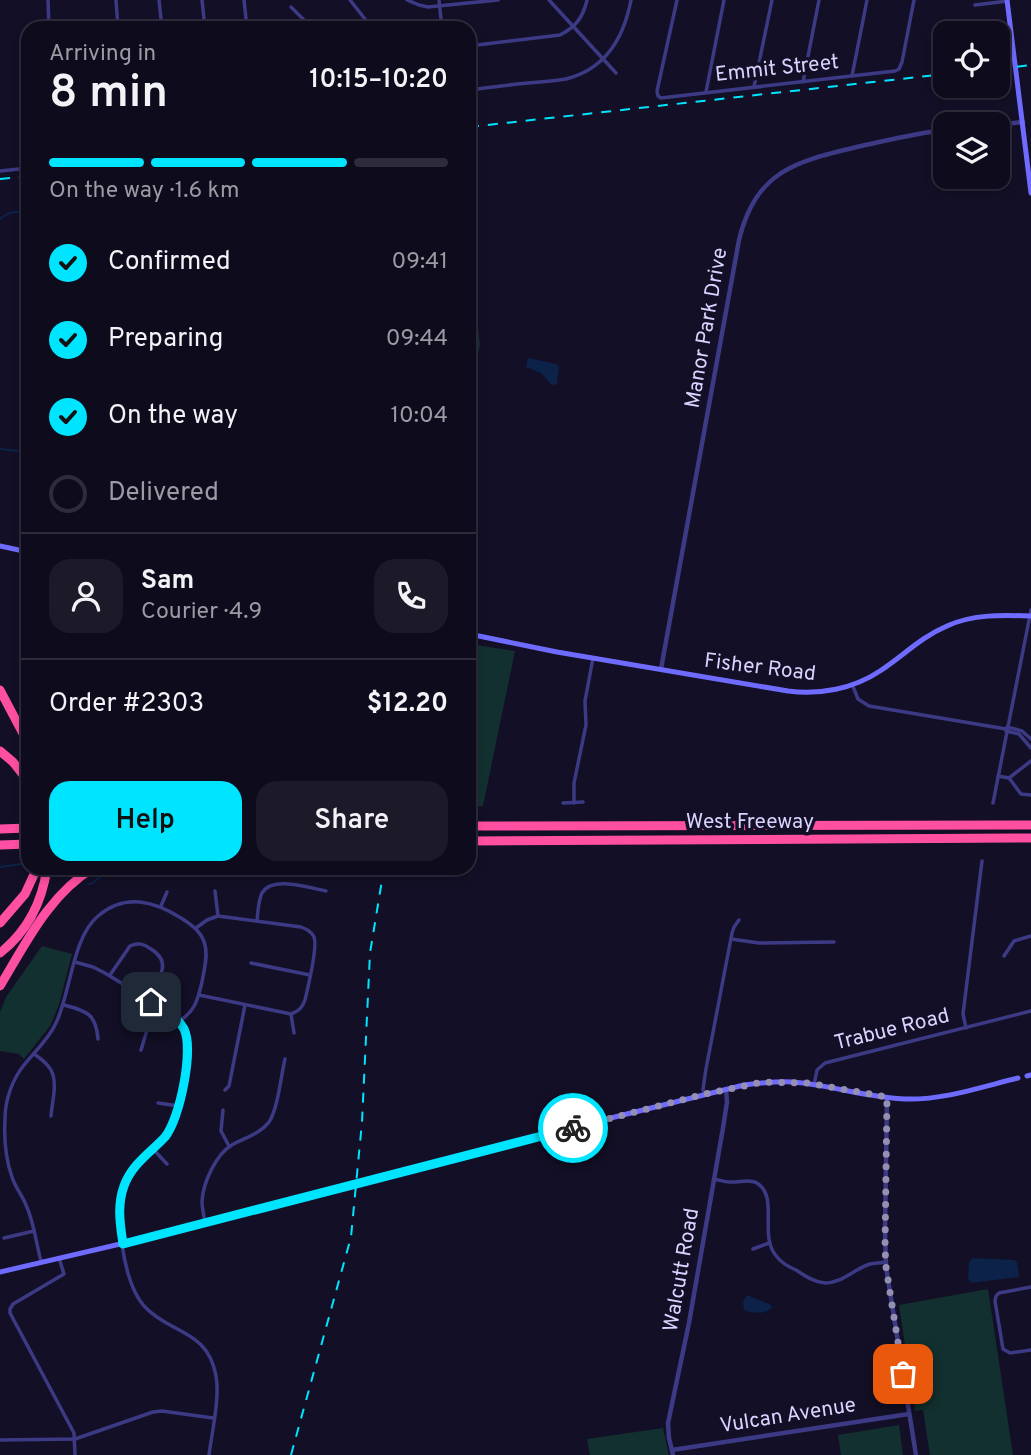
<!DOCTYPE html>
<html lang="en">
<head>
<meta charset="utf-8">
<style>
	body { margin:0; font-family:Overpass,sans-serif; background:#1c1929; color:#f1f3f6; height:100vh; display:flex; flex-direction:column; font-size:26px; white-space:nowrap }
	* { box-sizing:border-box; margin:0 }
	p { font-size:23px; color:#9b9ba3 }
	.icon { flex:none; width:38px; height:38px; fill:none; stroke:currentColor; stroke-width:2; stroke-linecap:round; stroke-linejoin:round }
	.map { position:relative; flex:1; overflow:hidden }
	.side { position:absolute; left:21px; top:21px; width:455px; height:854px; display:flex; flex-direction:column; background:#0e0b1c; border-radius:21px; box-shadow:0 4px 10px #0003,0 0 0 2px #2e2b3b }
	.side>* { flex:none }
	.controls { position:absolute; left:933px; top:21px; display:grid; gap:14px }
	.controls a { display:grid; place-items:center; width:77px; height:77px; border-radius:14px; background:#0e0b1c; box-shadow:0 4px 10px #0003,0 0 0 2px #2e2b3b; font-size:35px }
	.pin { position:absolute; display:grid; place-items:center; width:60px; height:60px; color:#fff; margin:-30px; border-radius:14px; box-shadow:0 4px 10px #0006 }
	.courier { position:absolute; display:grid; place-items:center; width:70px; height:70px; margin:-35px; border:5px solid #00e5ff; border-radius:50%; background:#fff; color:#222; box-shadow:0 2px 9px #0007 }
	.head em { font-style:normal; font-weight:600 }
	.head div { display:flex; flex-direction:column-reverse }
	.head { display:flex; align-items:center; justify-content:space-between; height:119px; padding:0 28px }
	h1 { font-size:46px; font-weight:600; line-height:52px }
	.bar { display:grid; grid-template-columns:repeat(4,1fr); gap:10px 7px; align-content:center; height:84px; padding:0 28px }
	.bar i { height:9px; border-radius:5px; background:#2e2b3b }
	.bar .on { background:#00e5ff }
	.bar p { grid-column:span 4 }
	.line { display:flex; align-items:center; gap:18px; padding:0 28px; border-top:2px solid #2e2b3b }
	.line div { flex:1 }
	.round { display:grid; place-items:center; flex:none; width:74px; height:74px; border-radius:21px; background:#1c1929 }
	ol { padding:0 28px; list-style:none }
	li { display:flex; align-items:center; gap:21px; height:77px }
	li p { margin-inline-start:auto }
	li .icon { padding:7px; border-radius:50%; background:#00e5ff; color:#111; stroke-width:4 }
	li:last-child { color:#9b9ba3 }
	li i { width:38px; height:38px; border:4px solid #2e2b3b; border-radius:50% }
	.button { display:flex; gap:14px; margin-top:auto; padding:14px 28px }
	.button a { flex:1; height:80px; border-radius:21px; background:#00e5ff; color:#111; font-size:28px; font-weight:600; line-height:80px; text-align:center }
	.button a+a { background:#1c1929; color:#f1f3f6 }
	.map>svg:first-child { display:block }
</style>
</head>
<body>
<div class="map">
<svg width="1031" height="1455" viewBox="0 0 1031 1455">
	<rect width="100%" height="100%" fill="#130f26"/>
	<g fill="#12302f">
		<path d="M471,300L475,301L480,345L478,354L469,373V309Z"/>
		<path d="M469,644L515,651L483,806L469,807Z"/>
		<path d="M42,946L72,954L59,1005L50,1026L24,1059L19,1054L0,1051V1012L6,997Z"/>
		<path d="M988,1289L1013,1455H930L923,1410L915,1411L899,1305Z"/>
		<path d="M899,1425L903,1455H841L838,1435Z"/>
		<path d="M663,1428L669,1455H590L587,1439Z"/>
	</g>
	<g fill="#0c2248">
		<path d="M528,358L556,364L559,366L557,384L552,385L541,373L526,367Z"/>
		<path d="M972,1258L1014,1260L1017,1262L1019,1275L1018,1277L971,1283L968,1278L969,1262Z"/>
		<path d="M747,1295L771,1305L772,1308C764,1314 754,1314 744,1310L743,1302Z"/>
	</g>
	<g fill="none" stroke-linecap="round" stroke-linejoin="round">
		<g stroke="#0c2248" stroke-width="2">
			<path d="M0,219C9,211 17,211 28,213"/>
			<path d="M0,449L18,451"/>
			<path d="M21,707L28,708"/>
			<path d="M0,867L28,863"/>
			<path d="M88,884H91L105,873L116,868"/>
		</g>
		<g stroke="#3d3a85" stroke-width="3.5">
			<path d="M48,0L49,28"/>
			<path d="M116,0L118,28"/>
			<path d="M159,0L162,28"/>
			<path d="M202,0L205,28"/>
			<path d="M244,0L247,28"/>
			<path d="M350,0L372,28"/>
			<path d="M407,0L419,5L428,7L498,0"/>
			<path d="M439,0L442,28"/>
			<path d="M549,0L616,73"/>
			<path d="M677,0L657,91L658,96L661,98L895,71L899,69L902,62L914,0"/>
			<path d="M975,5L1008,1"/>
			<path d="M291,7L312,28"/>
			<path d="M469,46L560,35C576,27 583,17 587,0"/>
			<path d="M852,76L867,0"/>
			<path d="M803,82L819,0"/>
			<path d="M754,87L772,0"/>
			<path d="M469,90C489,87 509,85 528,83C541,82 554,81 566,79C606,69 624,37 631,0"/>
			<path d="M706,92L724,0"/>
			<path d="M0,171L28,168"/>
			<path d="M852,684L858,699L869,706L1006,729"/>
			<path d="M1007,727L1022,731L1031,739"/>
			<path d="M1006,731L1019,734L1031,748"/>
			<path d="M998,776L1009,778L1021,794L1031,795"/>
			<path d="M1009,778L1031,761"/>
			<path d="M563,803L583,802"/>
			<path d="M574,803V783L586,725L585,701L593,658"/>
			<path d="M993,803L1031,610"/>
			<path d="M215,891L218,916"/>
			<path d="M161,906L167,892"/>
			<path d="M257,921C258,912 258,901 262,893C272,875 310,888 326,891"/>
			<path d="M196,928L207,920L218,916L301,927C306,929 311,931 314,937C318,947 308,987 305,1000C302,1008 299,1011 291,1014"/>
			<path d="M731,939L759,943L834,942"/>
			<path d="M1004,956L1014,941L1031,936"/>
			<path d="M75,962L93,967L103,972C119,981 133,991 148,1000C158,1006 171,1012 179,1021C183,1026 187,1034 188,1040C191,1056 185,1073 182,1088C179,1105 177,1124 164,1137C140,1163 117,1176 119,1217C121,1244 127,1289 146,1308C171,1334 208,1330 216,1376C220,1397 212,1432 209,1455"/>
			<path d="M251,963L310,975"/>
			<path d="M110,975L130,946C138,942 144,944 151,949C175,964 156,981 146,998"/>
			<path d="M199,995L291,1014"/>
			<path d="M64,1005C86,1011 96,1013 98,1039"/>
			<path d="M291,1014L294,1033"/>
			<path d="M966,1028L963,1014L982,861"/>
			<path d="M141,1050L150,1020L159,1007"/>
			<path d="M34,1054C40,1058 47,1063 51,1070C58,1083 52,1102 51,1116"/>
			<path d="M814,1085L817,1070L825,1063L1031,1011"/>
			<path d="M225,1090L229,1086L245,1005"/>
			<path d="M704,1094L703,1089L706,1069L732,933L734,927L739,920"/>
			<path d="M158,1103L179,1106"/>
			<path d="M223,1110L221,1131L229,1146"/>
			<path d="M152,1148L167,1164"/>
			<path d="M714,1179C719,1180 725,1182 730,1182C739,1183 748,1178 757,1183C780,1198 757,1237 778,1258C782,1263 789,1267 796,1270C805,1276 814,1282 825,1283C842,1283 854,1269 870,1264C875,1263 881,1263 886,1262"/>
			<path d="M205,1223C204,1216 202,1208 202,1201C203,1183 216,1154 232,1145C244,1138 260,1134 269,1122C278,1109 281,1075 285,1059"/>
			<path d="M4,1238L34,1231"/>
			<path d="M753,1249L769,1243"/>
			<path d="M59,1258L64,1274L13,1304L10,1309V1313L74,1433L75,1455"/>
			<path d="M41,1261C36,1243 34,1222 26,1205C22,1195 15,1187 12,1177C6,1160 4,1137 5,1119C5,1100 12,1080 24,1065C35,1051 49,1039 56,1023C71,992 72,938 98,916C125,893 154,901 181,918C192,925 202,932 205,945C208,957 204,970 202,982C198,999 195,1012 179,1021"/>
			<path d="M1031,1287L999,1293L996,1296L995,1301L1003,1349L1010,1353L1031,1350"/>
			<path d="M0,1440L75,1439L153,1412L162,1411L213,1418"/>
		</g>
		<g stroke="#3d3a85" stroke-width="4.5">
			<path d="M998,125L1023,122"/>
			<path d="M661,669L739,240C756,169 798,161 861,146C889,140 917,133 945,130"/>
			<path d="M887,1097L885,1230L886,1267L916,1455"/>
			<path d="M672,1450L909,1414"/>
			<path d="M673,1455L669,1438L668,1423L689,1323L723,1128L727,1102L726,1089"/>
		</g>
		<g stroke="#6f6bff" stroke-width="5">
			<path d="M1007,0L1031,193"/>
			<path d="M0,546L28,552"/>
			<path d="M469,634L557,652L788,691C820,695 853,689 880,671C903,656 921,637 947,626C973,614 1002,615 1031,616"/>
			<path d="M1027,1076L1031,1075"/>
			<path d="M0,1272L176,1231L522,1140L744,1085C760,1083 776,1081 793,1082C831,1085 868,1098 906,1099C944,1100 981,1087 1018,1078"/>
		</g>
		<g stroke="#ff4fa3" stroke-width="9">
			<path d="M0,690L28,743"/>
			<path d="M0,751L13,762L28,781"/>
			<path d="M469,826L1031,825"/>
			<path d="M0,829L28,828"/>
			<path d="M469,841L1031,838"/>
			<path d="M0,845L28,844"/>
			<path d="M0,923L25,894L37,868"/>
			<path d="M0,953C28,931 42,903 47,868"/>
			<path d="M0,986C26,943 49,895 93,868"/>
		</g>
		<g stroke="#00e5ff" stroke-width="2" stroke-dasharray="10 9" stroke-linecap="butt">
			<path d="M998,69L1031,65"/>
			<path d="M469,127L945,74"/>
			<path d="M0,179L28,176"/>
			<path d="M291,1455L351,1237L362,1122L370,953L384,868"/>
		</g>
	</g>
	<g fill="none" stroke-linecap="round" stroke-linejoin="round">
		<path stroke="#948fb3" stroke-width="7" stroke-dasharray="0 12.6" d="M573,1128L705,1094L763,1082L808,1083L887,1097L885,1248L886,1267L903,1374"/>
		<path stroke="#00e5ff" stroke-width="9" d="M151,1002C163,1009 177,1016 184,1029C194,1049 180,1119 165,1137C150,1153 132,1164 124,1186C117,1205 120,1224 123,1244L573,1128"/>
	</g>
	<g text-anchor="middle" dominant-baseline="central" stroke-width="7" stroke-linejoin="round" paint-order="stroke">
		<g font-size="21" fill="#d9d4ff" stroke="#130f26">
			<text transform="translate(777 69) rotate(-6)">Emmit Street</text>
			<text transform="translate(707 328) rotate(-80)">Manor Park Drive</text>
			<text transform="translate(760 668) rotate(7)">Fisher Road</text>
			<text x="750" y="822">West Freeway</text>
			<text transform="translate(892 1030) rotate(-14)">Trabue Road</text>
			<text transform="translate(682 1270) rotate(-80)">Walcutt Road</text>
			<text transform="translate(788 1416) rotate(-9)">Vulcan Avenue</text>
		</g>
	</g>
</svg>
<div class="controls">
<a><svg class="icon" aria-label="locate" viewBox="0 0 24 24"><circle cx="12" cy="12" r="6"/><path d="M12 2v4M12 18v4M2 12h4M18 12h4"/></svg></a>
<a><svg class="icon" aria-label="layers" viewBox="0 0 24 24"><path d="M12 4l9 5-9 5-9-5zM3 14l9 5 9-5"/></svg></a>
</div>
<div class="pin" style="left:903px;top:1374px;background:#ea580c"><svg class="icon" aria-label="bag" viewBox="0 0 24 24"><path d="M5 8h14l-1 12H6zM9 8a3 3 0 0 1 6 0"/></svg></div>
<div class="pin" style="left:151px;top:1002px;background:#1f2937"><svg class="icon" aria-label="home" viewBox="0 0 24 24"><path d="M3 11l9-7 9 7M6 9v11h12V9"/></svg></div>
<div class="courier" style="left:573px;top:1128px"><svg class="icon" aria-label="bike" viewBox="0 0 24 24"><circle cx="6" cy="16" r="4"/><circle cx="18" cy="16" r="4"/><path d="M6 16l4-8h5l3 8M10 8l3 8H6M13 5h3"/></svg></div>
<section class="side">
<div class="head"><div><h1>8 min</h1><p>Arriving in</p></div><em>10:15–10:20</em></div>
<div class="bar"><i class="on"></i><i class="on"></i><i class="on"></i><i></i><p>On the way · 1.6 km</p></div>
<ol>
<li><svg class="icon" aria-label="check" viewBox="0 0 24 24"><path d="M5 12l5 5 9-10"/></svg>Confirmed<p>09:41</p></li>
<li><svg class="icon" aria-label="check" viewBox="0 0 24 24"><path d="M5 12l5 5 9-10"/></svg>Preparing<p>09:44</p></li>
<li><svg class="icon" aria-label="check" viewBox="0 0 24 24"><path d="M5 12l5 5 9-10"/></svg>On the way<p>10:04</p></li>
<li><i></i>Delivered</li>
</ol>
<div class="line" style="height:126px"><a class="round"><svg class="icon" aria-label="person" viewBox="0 0 24 24"><circle cx="12" cy="8" r="4"/><path d="M4 21q1-7 8-7t8 7"/></svg></a><div><b>Sam</b><p>Courier · 4.9</p></div><a class="round"><svg class="icon" aria-label="phone" viewBox="0 0 24 24"><path d="M5 4h4l2 5-3 2q2 4 5 5l2-3 5 2v4C11 20 4 13 5 4z"/></svg></a></div>
<div class="line" style="height:91px"><div>Order #2303</div><b>$12.20</b></div>
<div class="button"><a>Help</a><a>Share</a></div>
</section>
</div>
</body>
</html>
